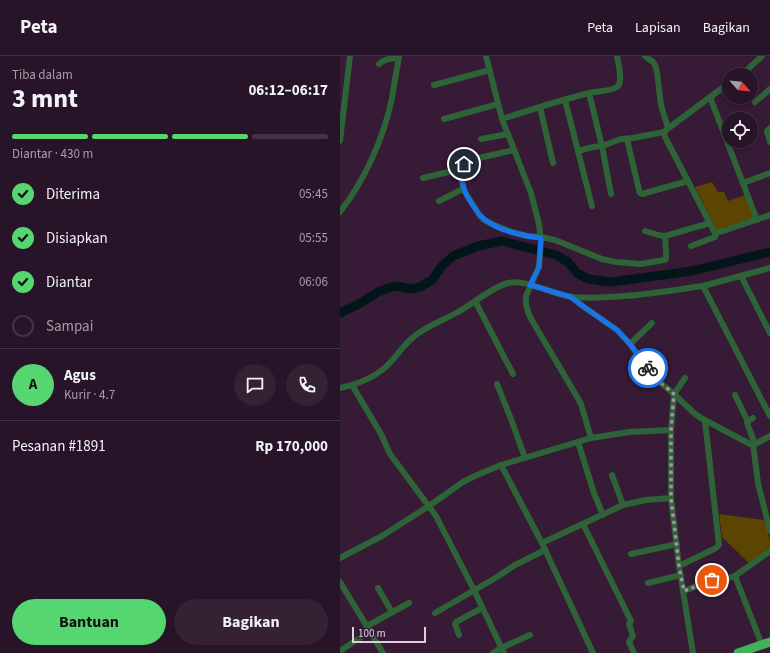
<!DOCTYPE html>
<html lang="id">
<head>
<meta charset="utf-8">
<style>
	body { margin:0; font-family:"Source Sans 3",sans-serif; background:#342134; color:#f1f3f6; height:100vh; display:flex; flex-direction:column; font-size:15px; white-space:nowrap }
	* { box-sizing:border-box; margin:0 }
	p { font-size:13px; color:#a59ea8 }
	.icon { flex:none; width:22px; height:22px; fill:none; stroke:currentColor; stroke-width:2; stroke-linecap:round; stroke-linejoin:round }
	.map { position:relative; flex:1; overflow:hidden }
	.sheet { display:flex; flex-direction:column; background:#281428; width:340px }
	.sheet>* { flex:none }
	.needle { width:26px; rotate:117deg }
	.controls { position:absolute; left:382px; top:12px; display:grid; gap:8px }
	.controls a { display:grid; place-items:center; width:36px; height:36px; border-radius:50%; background:#281428; box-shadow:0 2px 6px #0003,0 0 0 1px #443345; font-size:20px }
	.scale { position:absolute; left:12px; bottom:10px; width:74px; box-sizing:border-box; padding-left:4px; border:2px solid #e0cddf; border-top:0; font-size:11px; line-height:14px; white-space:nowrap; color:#e0cddf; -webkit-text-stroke:3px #361a36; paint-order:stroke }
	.pin { position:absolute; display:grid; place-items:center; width:34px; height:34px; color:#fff; margin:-17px; border:2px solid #fff; border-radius:50%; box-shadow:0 1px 4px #0007 }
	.courier { position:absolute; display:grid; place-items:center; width:40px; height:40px; margin:-20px; border:3px solid #1a73e8; border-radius:50%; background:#fff; color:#222; box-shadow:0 1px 5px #0007 }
	.overview em { font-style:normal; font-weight:700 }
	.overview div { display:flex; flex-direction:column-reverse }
	.overview { display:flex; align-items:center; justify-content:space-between; height:68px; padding:0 12px }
	h1 { font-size:26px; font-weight:700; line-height:30px }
	.bar { display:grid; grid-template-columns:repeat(4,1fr); gap:6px 4px; align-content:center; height:48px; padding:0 12px }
	.bar i { height:5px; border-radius:3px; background:#443345 }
	.bar .active { background:#56d671 }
	.bar p { grid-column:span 4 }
	.line { display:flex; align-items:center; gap:10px; padding:0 12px; border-top:1px solid #443345 }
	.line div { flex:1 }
	.round { display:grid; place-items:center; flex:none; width:42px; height:42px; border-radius:21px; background:#342134 }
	ol { padding:0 12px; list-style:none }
	li { display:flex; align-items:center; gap:12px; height:44px }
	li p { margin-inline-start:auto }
	li .icon { padding:4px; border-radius:50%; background:#56d671; color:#111; stroke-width:4 }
	li:last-child { color:#a59ea8 }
	li i { width:22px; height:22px; border:2px solid #443345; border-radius:50% }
	.action { display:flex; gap:8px; margin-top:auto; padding:8px 12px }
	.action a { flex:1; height:46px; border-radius:24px; background:#56d671; color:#111; font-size:16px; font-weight:700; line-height:46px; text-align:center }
	.action a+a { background:#342134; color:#f1f3f6 }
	header { display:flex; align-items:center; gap:24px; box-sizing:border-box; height:56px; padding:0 20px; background:#281428; border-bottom:1px solid #443345 }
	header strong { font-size:19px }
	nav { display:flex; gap:22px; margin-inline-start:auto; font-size:14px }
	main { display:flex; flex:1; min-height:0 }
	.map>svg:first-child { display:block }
</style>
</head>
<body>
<header>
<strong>Peta</strong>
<nav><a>Peta</a><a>Lapisan</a><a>Bagikan</a></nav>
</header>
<main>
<section class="sheet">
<div class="overview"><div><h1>3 mnt</h1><p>Tiba dalam</p></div><em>06:12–06:17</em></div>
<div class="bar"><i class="active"></i><i class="active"></i><i class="active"></i><i></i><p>Diantar · 430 m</p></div>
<ol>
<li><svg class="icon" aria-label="check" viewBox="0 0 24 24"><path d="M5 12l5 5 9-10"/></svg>Diterima<p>05:45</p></li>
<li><svg class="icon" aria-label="check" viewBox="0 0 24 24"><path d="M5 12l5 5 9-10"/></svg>Disiapkan<p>05:55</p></li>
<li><svg class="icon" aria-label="check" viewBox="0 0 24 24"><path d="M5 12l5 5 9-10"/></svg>Diantar<p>06:06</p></li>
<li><i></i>Sampai</li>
</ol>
<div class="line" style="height:72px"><b class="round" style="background:#56d671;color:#111">A</b><div><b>Agus</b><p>Kurir · 4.7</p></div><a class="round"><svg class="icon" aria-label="chat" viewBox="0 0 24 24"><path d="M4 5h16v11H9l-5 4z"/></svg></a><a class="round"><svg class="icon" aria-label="phone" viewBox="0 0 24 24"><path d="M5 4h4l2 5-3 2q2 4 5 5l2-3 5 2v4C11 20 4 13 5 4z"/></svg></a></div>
<div class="line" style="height:52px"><div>Pesanan #1891</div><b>Rp 170,000</b></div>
<div class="action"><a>Bantuan</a><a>Bagikan</a></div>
</section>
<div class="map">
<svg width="430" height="597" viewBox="0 0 430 597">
	<rect width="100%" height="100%" fill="#361a36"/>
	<g fill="#5b4500">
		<path d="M372,126L378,136H384L388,145L405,139L414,162L377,174L355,131Z"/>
		<path d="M379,458L424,464L430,484V491L409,507L382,481Z"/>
	</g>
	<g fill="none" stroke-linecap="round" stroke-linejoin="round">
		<path stroke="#021619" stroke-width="9" d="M0,257L19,248L38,236L51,231L55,230L71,233L80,231L92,224L102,210L113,200L138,190L162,185L216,199L228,206L237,217L248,223L271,226L352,215L430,196"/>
		<g stroke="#2e6338" stroke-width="6">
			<path d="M146,0L162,63L191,137L199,168L201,185L199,211L186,240C185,248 187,254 190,261L236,339L241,348L251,382"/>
			<path d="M305,0L313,6L315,9L317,16L321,49L328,72"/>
			<path d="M39,8C44,3 52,2 59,2"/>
			<path d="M400,19L409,12L422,0"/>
			<path d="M389,27L326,74L324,76L325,81L375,177L386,174L430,159"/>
			<path d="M94,29L150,14"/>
			<path d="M249,37L262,90L271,138"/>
			<path d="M370,41L417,164"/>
			<path d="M225,44L252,150"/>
			<path d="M415,46L430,33"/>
			<path d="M200,51L213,107"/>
			<path d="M104,63L158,48"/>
			<path d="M162,63C193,53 223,43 254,36C261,35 273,35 278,30C283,25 278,7 277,0"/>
			<path d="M430,72L427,75L430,86"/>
			<path d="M141,83L168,78"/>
			<path d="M287,83L299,134L300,137L302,138L348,125"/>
			<path d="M0,85L10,0"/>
			<path d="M174,94L126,105L124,108L121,113L123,133L140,160L144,164L152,168L172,176L187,180L201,181L215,184L262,203L276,206L301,208L324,204L326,203V196L325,180"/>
			<path d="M238,95L253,91L262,90L281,83L293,82L324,76"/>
			<path d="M83,122L121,113"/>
			<path d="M403,127L430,117"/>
			<path d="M99,145L123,133"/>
			<path d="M0,156C25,124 44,81 52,42C54,28 57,14 59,0"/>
			<path d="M305,175L318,179L325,180L370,167"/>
			<path d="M351,190L375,181L376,179L375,177"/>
			<path d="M430,212L363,230L430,360"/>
			<path d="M401,220L430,277"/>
			<path d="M231,241L244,251L277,274L290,288L299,301L322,328L334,338L354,357L361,362L410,388H415L430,380"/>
			<path d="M135,245L173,318"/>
			<path d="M290,288L312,267"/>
			<path d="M345,322L334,338L331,374V442L339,510L353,597"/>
			<path d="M157,328L171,363L185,402"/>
			<path d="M12,329L41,378L50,398L96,460L134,534L164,597"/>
			<path d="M0,332C4,331 8,330 12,329C22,326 33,321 42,314C53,306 60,293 71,283C84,271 102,265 118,256C133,248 152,231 168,227C189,223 212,239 233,241C276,244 320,236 363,230"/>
			<path d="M395,339L408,366"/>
			<path d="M413,362L408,365L407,367L415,388"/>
			<path d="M238,386L254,437L263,459"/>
			<path d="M413,388L418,427L430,475"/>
			<path d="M161,409L202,487L253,597"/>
			<path d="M272,419L283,449"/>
			<path d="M243,468L291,565L289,568L293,580L289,586L294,597"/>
			<path d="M202,487L283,449L306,444L331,442"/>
			<path d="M291,498L337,488"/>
			<path d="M0,502L42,480L89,450L123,426L137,419L161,409L251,382L289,376L331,374"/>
			<path d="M339,510L376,492L379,489L365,365"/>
			<path d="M0,526L43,597"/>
			<path d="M308,527L341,519"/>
			<path d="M38,532L52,556"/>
			<path d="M344,535L369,525L386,523L395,520"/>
			<path d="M95,557L157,521L175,509L205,494"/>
			<path d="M27,570L69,547"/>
			<path d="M119,579L115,568L116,566L142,552"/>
			<path d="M422,589L395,520L430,495"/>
			<path d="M0,595L30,575"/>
			<path d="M153,597L161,592L190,579"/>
		</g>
		<path stroke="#41b15a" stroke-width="9" d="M398,597L430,586"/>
	</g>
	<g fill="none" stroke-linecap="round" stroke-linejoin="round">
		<path stroke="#a48ea4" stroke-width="4" stroke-dasharray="0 7.2" d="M308,312L322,328L334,338L331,374V442L339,510L344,535L372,524"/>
		<path stroke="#1a73e8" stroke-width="5" d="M124,108C123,109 121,112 121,113C120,120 124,134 127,140C132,147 135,154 141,160C153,174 184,180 201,182L199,211L190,229L231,241L244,251L277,274L290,288L308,312"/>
	</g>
</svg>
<div class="controls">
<a><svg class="needle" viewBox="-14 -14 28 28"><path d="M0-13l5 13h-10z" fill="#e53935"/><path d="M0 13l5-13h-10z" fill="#a59ea8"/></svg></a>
<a><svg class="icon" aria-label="locate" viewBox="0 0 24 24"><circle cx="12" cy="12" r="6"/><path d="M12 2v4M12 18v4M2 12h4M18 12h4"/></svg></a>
</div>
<div class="scale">100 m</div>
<div class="pin" style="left:372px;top:524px;background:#ea580c"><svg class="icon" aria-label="bag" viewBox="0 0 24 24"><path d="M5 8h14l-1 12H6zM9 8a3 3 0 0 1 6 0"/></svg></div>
<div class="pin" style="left:124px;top:108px;background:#1f2937"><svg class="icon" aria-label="home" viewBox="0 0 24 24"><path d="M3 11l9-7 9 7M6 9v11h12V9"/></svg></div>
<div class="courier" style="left:308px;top:312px"><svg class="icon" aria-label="bike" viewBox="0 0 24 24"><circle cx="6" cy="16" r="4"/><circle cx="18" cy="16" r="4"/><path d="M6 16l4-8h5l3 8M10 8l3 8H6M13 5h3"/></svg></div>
</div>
</main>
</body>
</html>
